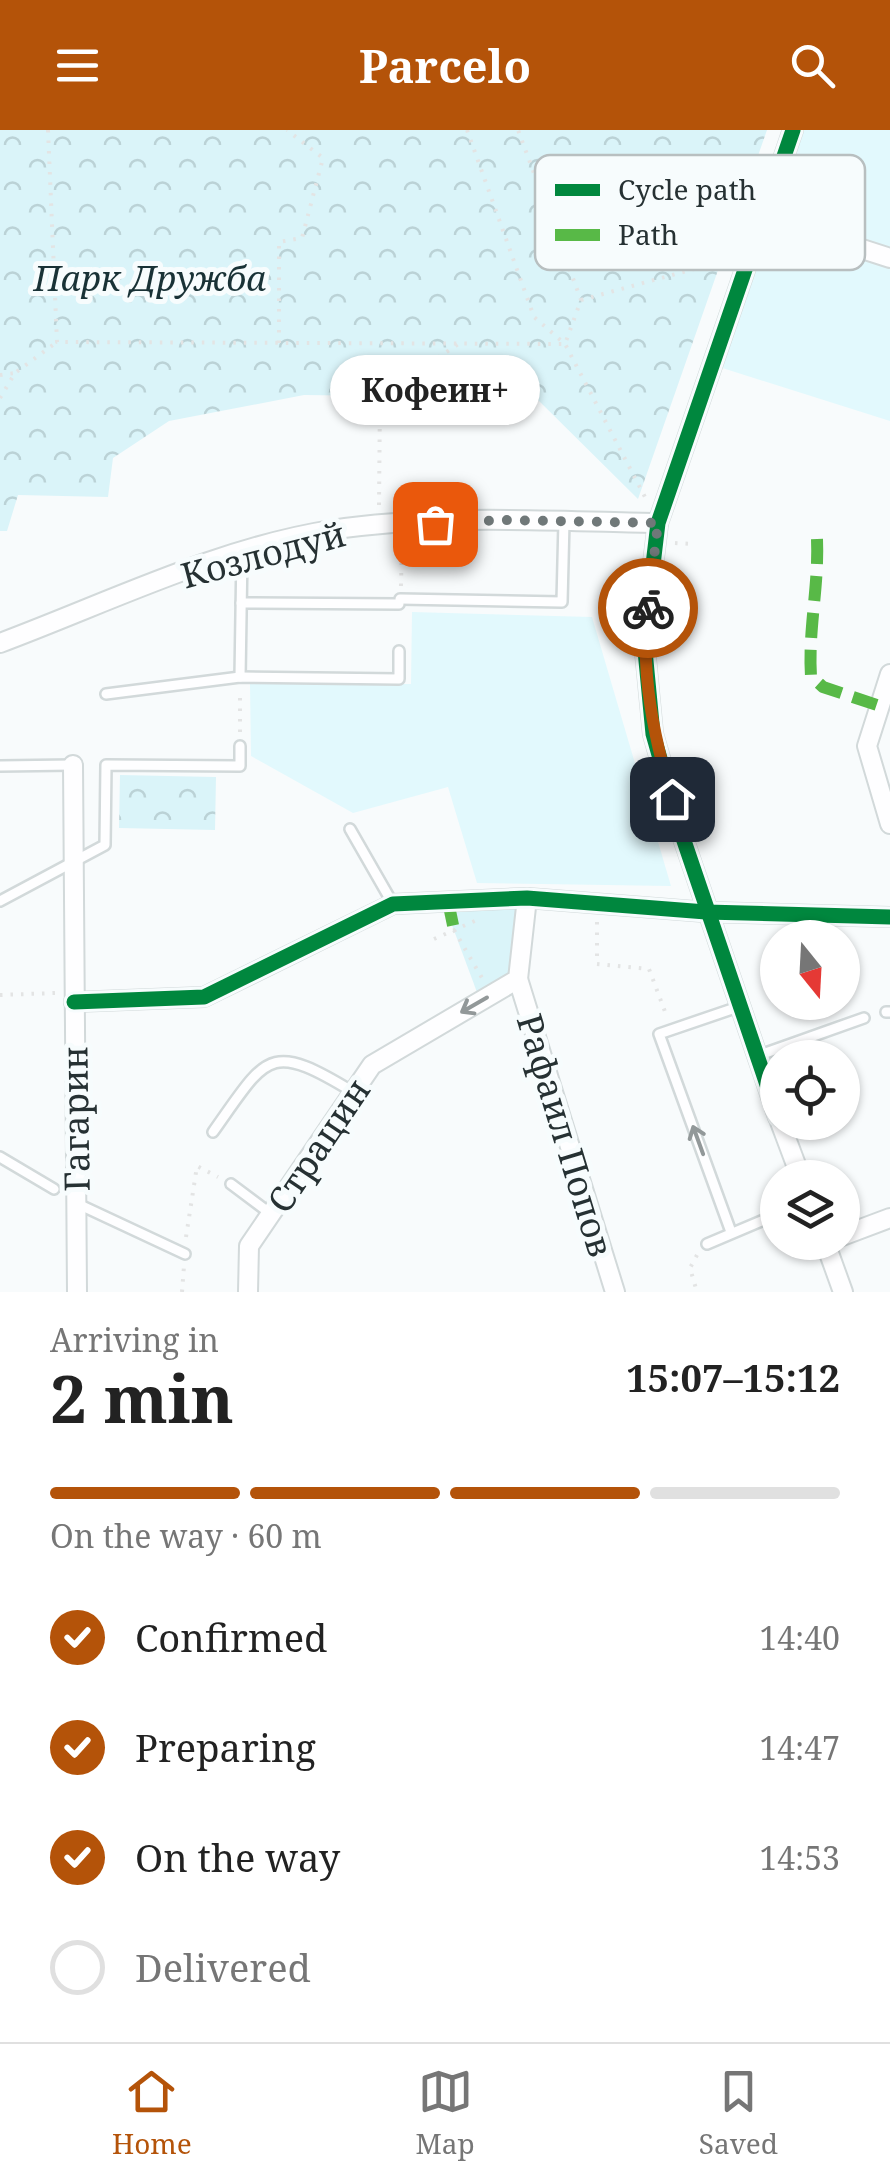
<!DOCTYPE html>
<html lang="en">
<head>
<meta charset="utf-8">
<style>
	body { margin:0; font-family:"Noto Serif",serif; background:#f6f6f6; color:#222; height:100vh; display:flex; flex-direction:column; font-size:38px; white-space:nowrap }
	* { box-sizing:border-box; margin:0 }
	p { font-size:32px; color:#767676 }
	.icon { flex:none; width:55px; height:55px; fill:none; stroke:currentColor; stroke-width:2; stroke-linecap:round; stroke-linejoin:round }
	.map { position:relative; height:1162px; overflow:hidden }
	.panel { display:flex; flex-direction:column; background:#fff; flex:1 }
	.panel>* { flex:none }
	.needle { width:65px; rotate:162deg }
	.tools { position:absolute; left:760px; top:790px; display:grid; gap:20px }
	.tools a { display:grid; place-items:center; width:100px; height:100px; border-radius:50%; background:#fff; box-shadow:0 2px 8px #0004; font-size:50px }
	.pin { position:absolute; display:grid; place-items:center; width:85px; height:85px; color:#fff; margin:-42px; border-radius:20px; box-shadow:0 5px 15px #0006 }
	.courier { position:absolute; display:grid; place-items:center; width:100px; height:100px; margin:-50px; border:8px solid #b45309; border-radius:50%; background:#fff; color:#222; box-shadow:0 2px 12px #0007 }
	.bubble { position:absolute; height:70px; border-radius:35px; background:#fff; box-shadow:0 2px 8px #0004; font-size:32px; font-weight:700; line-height:70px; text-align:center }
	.headline em { font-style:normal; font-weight:700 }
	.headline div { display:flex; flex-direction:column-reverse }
	.headline { display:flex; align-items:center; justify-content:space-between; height:170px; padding:0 50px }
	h1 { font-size:65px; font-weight:700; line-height:75px }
	.bar { display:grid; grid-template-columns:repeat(4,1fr); gap:15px 10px; align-content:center; height:120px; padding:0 50px }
	.bar i { height:12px; border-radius:8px; background:#e0e0e0 }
	.bar .selected { background:#b45309 }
	.bar p { grid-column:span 4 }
	ol { padding:0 50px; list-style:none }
	li { display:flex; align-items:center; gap:30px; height:110px }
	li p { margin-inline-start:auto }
	li .icon { padding:10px; border-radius:50%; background:#b45309; color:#fff; stroke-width:4 }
	li:last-child { color:#767676 }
	li i { width:55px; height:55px; border:5px solid #e0e0e0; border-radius:50% }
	header { display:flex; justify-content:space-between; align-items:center; height:130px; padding:0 50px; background:#b45309; color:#fff; font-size:45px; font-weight:700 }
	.menu { display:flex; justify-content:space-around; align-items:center; height:140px; border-top:2px solid #e0e0e0; background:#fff; font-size:28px; color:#767676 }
	.menu a { display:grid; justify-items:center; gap:5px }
	.menu .selected { color:#b45309 }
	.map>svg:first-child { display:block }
</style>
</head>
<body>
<header><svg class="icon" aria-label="menu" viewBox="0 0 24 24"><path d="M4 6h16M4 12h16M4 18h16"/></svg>Parcelo<svg class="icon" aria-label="search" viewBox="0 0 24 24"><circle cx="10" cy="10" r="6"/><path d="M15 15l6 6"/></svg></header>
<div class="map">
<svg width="890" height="1162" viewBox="0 0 890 1162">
	<defs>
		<pattern id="forest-crowns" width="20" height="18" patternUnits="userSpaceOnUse" patternTransform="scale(2.5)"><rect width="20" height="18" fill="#daf4f9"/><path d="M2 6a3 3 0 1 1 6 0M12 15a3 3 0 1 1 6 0" fill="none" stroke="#bbd2d6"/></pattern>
	</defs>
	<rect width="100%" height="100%" fill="#f8fbfc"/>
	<g fill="#e2f9fd">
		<path d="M793,0H890V291L713,235Z"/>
		<path d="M412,482L592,487L671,756L477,753L448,657L353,683L251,626L250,554H411Z"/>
	</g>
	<path fill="#daf4f9" d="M520,774L513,845L478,865L446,779Z"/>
	<g fill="url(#forest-crowns)">
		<path d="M0,0H767L638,369L536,268L304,265L169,291L113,328L108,367L18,365L7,401H0Z"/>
		<path d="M120,645L216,647L215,700L119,698Z"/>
	</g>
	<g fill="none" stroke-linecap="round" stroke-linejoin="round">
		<defs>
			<g id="lane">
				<path d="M400,469L562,472L564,391"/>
				<path d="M241,473L399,474"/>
				<path d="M240,547L242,422"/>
				<path d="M106,564L240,547L399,549V521"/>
				<path d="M0,636L73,635"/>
				<path d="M350,699L393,774"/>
				<path d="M0,771L105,715L106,635L240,636V616"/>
				<path d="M886,882H890"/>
				<path d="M757,926L864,888"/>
				<path d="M213,1002C267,926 268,910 353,962"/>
				<path d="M0,1027L54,1059"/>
				<path d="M231,1054L271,1084"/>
				<path d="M78,1074L185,1124"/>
				<path d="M731,1102L659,904L738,877"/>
				<path d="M707,1114L778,1084"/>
			</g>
			<g id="street">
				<path d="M763,87L890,128"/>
				<path d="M0,513C107,473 218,418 331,400C432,384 555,391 658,393"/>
				<path d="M890,544L867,616L890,694"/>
				<path d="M73,635L77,1162"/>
				<path d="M518,849L615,1162"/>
				<path d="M74,872L204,867L393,774L527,768L706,782L890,787"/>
				<path d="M778,987L681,702L653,604L644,510L658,393L793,0"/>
				<path d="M780,992L801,1048"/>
				<path d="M842,1106L890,1088"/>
				<path d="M825,1112L843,1162"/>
				<path d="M248,1162L249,1116L372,935L518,849L527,768"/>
			</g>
		</defs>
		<use href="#lane" stroke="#d2d9da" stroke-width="14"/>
		<use href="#street" stroke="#d2d9da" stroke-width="22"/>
		<g stroke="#e3e4e4" stroke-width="4" stroke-dasharray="2.5 8" stroke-linecap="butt">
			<path d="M48,0L57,212L565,214L581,170L518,0"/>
			<path d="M467,0L534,187L565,214L646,369"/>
			<path d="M581,170L727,130"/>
			<path d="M279,213V112L302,108L323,28L287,0"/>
			<path d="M0,245L15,243"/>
			<path d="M0,268L15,243L57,212"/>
			<path d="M379,375L380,266L460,213"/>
			<path d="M675,413L692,414"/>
			<path d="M401,456L402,410"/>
			<path d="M240,602V562"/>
			<path d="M597,792V834L649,839L667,887"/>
			<path d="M454,800L482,848"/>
			<path d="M434,809L477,790"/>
			<path d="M0,865L55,863"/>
			<path d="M186,1107L197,1036L218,1047"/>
			<path d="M697,1125L690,1138L697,1162"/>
			<path d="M182,1162L184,1136"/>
		</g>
		<use href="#lane" stroke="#fefeff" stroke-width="9"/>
		<use href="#street" stroke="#fefeff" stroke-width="18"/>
		<g stroke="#58b947" stroke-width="12" stroke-dasharray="25 12" stroke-linecap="butt">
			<path d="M817,409C819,456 808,500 811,546L823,557L880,576"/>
			<path d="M448,771L454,800"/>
		</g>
		<defs>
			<g id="cycleway">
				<path d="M74,872L204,867L393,774L527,768L706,782L890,787"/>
				<path d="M778,987L681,702L653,604L644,510L658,393L793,0"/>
			</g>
		</defs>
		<use href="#cycleway" stroke="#f7fcfd" stroke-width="21"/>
		<use href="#cycleway" stroke="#00873e" stroke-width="15"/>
	</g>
	<defs><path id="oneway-shaft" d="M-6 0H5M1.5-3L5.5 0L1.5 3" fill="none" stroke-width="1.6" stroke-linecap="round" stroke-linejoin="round" transform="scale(2.5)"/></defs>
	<g stroke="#929899">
		<use href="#oneway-shaft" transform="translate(474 875) rotate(150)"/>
		<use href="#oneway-shaft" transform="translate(698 1010) rotate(-110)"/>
	</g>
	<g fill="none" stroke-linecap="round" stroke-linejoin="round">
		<path stroke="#707879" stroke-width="10" stroke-dasharray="0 18" d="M435,394L502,390L658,393L648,478"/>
		<path stroke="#b45309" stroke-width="12" d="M648,478C640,543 654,607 672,669"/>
	</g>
	<g text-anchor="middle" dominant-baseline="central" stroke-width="10" stroke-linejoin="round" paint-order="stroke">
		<g font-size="35" font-style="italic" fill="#193236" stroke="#f7fcfd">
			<text x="150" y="147">Парк Дружба</text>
		</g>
		<g font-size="35" fill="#263133" stroke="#f7fcfd">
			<text transform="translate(263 424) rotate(-15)">Козлодуй</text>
			<text transform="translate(75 989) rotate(-91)">Гагарин</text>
			<text transform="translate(566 1005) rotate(73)">Рафаил Попов</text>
			<text transform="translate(318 1015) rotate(-56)">Страцин</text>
		</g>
	</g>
	<rect x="535" y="25" width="330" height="115" rx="15" fill="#f7fcfd" stroke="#b8bfc0" stroke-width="2.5"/>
	<rect x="555" y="54" width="45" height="12" fill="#00873e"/>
	<rect x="555" y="99" width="45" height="12" fill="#58b947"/>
	<g font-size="28" fill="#263133">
		<text x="618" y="70">Cycle path</text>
		<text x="618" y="115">Path</text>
	</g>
</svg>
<div class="tools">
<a><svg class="needle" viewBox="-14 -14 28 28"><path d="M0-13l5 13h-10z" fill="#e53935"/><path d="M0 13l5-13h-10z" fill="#767676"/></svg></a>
<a><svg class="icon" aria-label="locate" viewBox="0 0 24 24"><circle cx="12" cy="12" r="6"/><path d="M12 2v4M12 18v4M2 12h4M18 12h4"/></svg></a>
<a><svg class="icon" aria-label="layers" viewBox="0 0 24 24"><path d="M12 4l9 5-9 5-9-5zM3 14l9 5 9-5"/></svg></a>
</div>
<div class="pin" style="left:435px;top:394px;background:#ea580c"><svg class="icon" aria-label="bag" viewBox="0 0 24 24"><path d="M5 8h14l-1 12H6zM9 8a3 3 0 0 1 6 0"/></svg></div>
<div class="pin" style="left:672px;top:669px;background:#1f2937"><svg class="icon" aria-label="home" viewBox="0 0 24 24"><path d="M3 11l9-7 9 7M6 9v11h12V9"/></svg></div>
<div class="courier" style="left:648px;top:478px"><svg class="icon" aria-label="bike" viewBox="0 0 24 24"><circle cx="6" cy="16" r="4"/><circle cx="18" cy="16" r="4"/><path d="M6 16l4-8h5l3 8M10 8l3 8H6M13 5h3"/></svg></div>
<div class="bubble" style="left:330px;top:225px;width:210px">Кофеин+</div>
</div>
<section class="panel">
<div class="headline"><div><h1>2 min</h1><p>Arriving in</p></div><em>15:07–15:12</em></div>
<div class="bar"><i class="selected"></i><i class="selected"></i><i class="selected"></i><i></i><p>On the way · 60 m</p></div>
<ol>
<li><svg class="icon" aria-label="check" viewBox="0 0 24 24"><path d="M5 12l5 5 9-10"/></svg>Confirmed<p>14:40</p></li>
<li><svg class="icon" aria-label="check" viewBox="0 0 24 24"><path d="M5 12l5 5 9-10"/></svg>Preparing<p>14:47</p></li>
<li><svg class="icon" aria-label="check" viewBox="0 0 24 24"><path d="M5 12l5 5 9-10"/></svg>On the way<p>14:53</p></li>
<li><i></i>Delivered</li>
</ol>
</section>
<nav class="menu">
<a class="selected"><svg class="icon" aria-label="home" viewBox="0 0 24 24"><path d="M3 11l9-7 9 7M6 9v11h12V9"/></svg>Home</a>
<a><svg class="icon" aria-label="map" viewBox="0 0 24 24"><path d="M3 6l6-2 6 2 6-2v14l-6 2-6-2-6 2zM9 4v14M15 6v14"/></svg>Map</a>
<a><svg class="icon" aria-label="saved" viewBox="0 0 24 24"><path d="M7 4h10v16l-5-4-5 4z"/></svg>Saved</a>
</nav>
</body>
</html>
